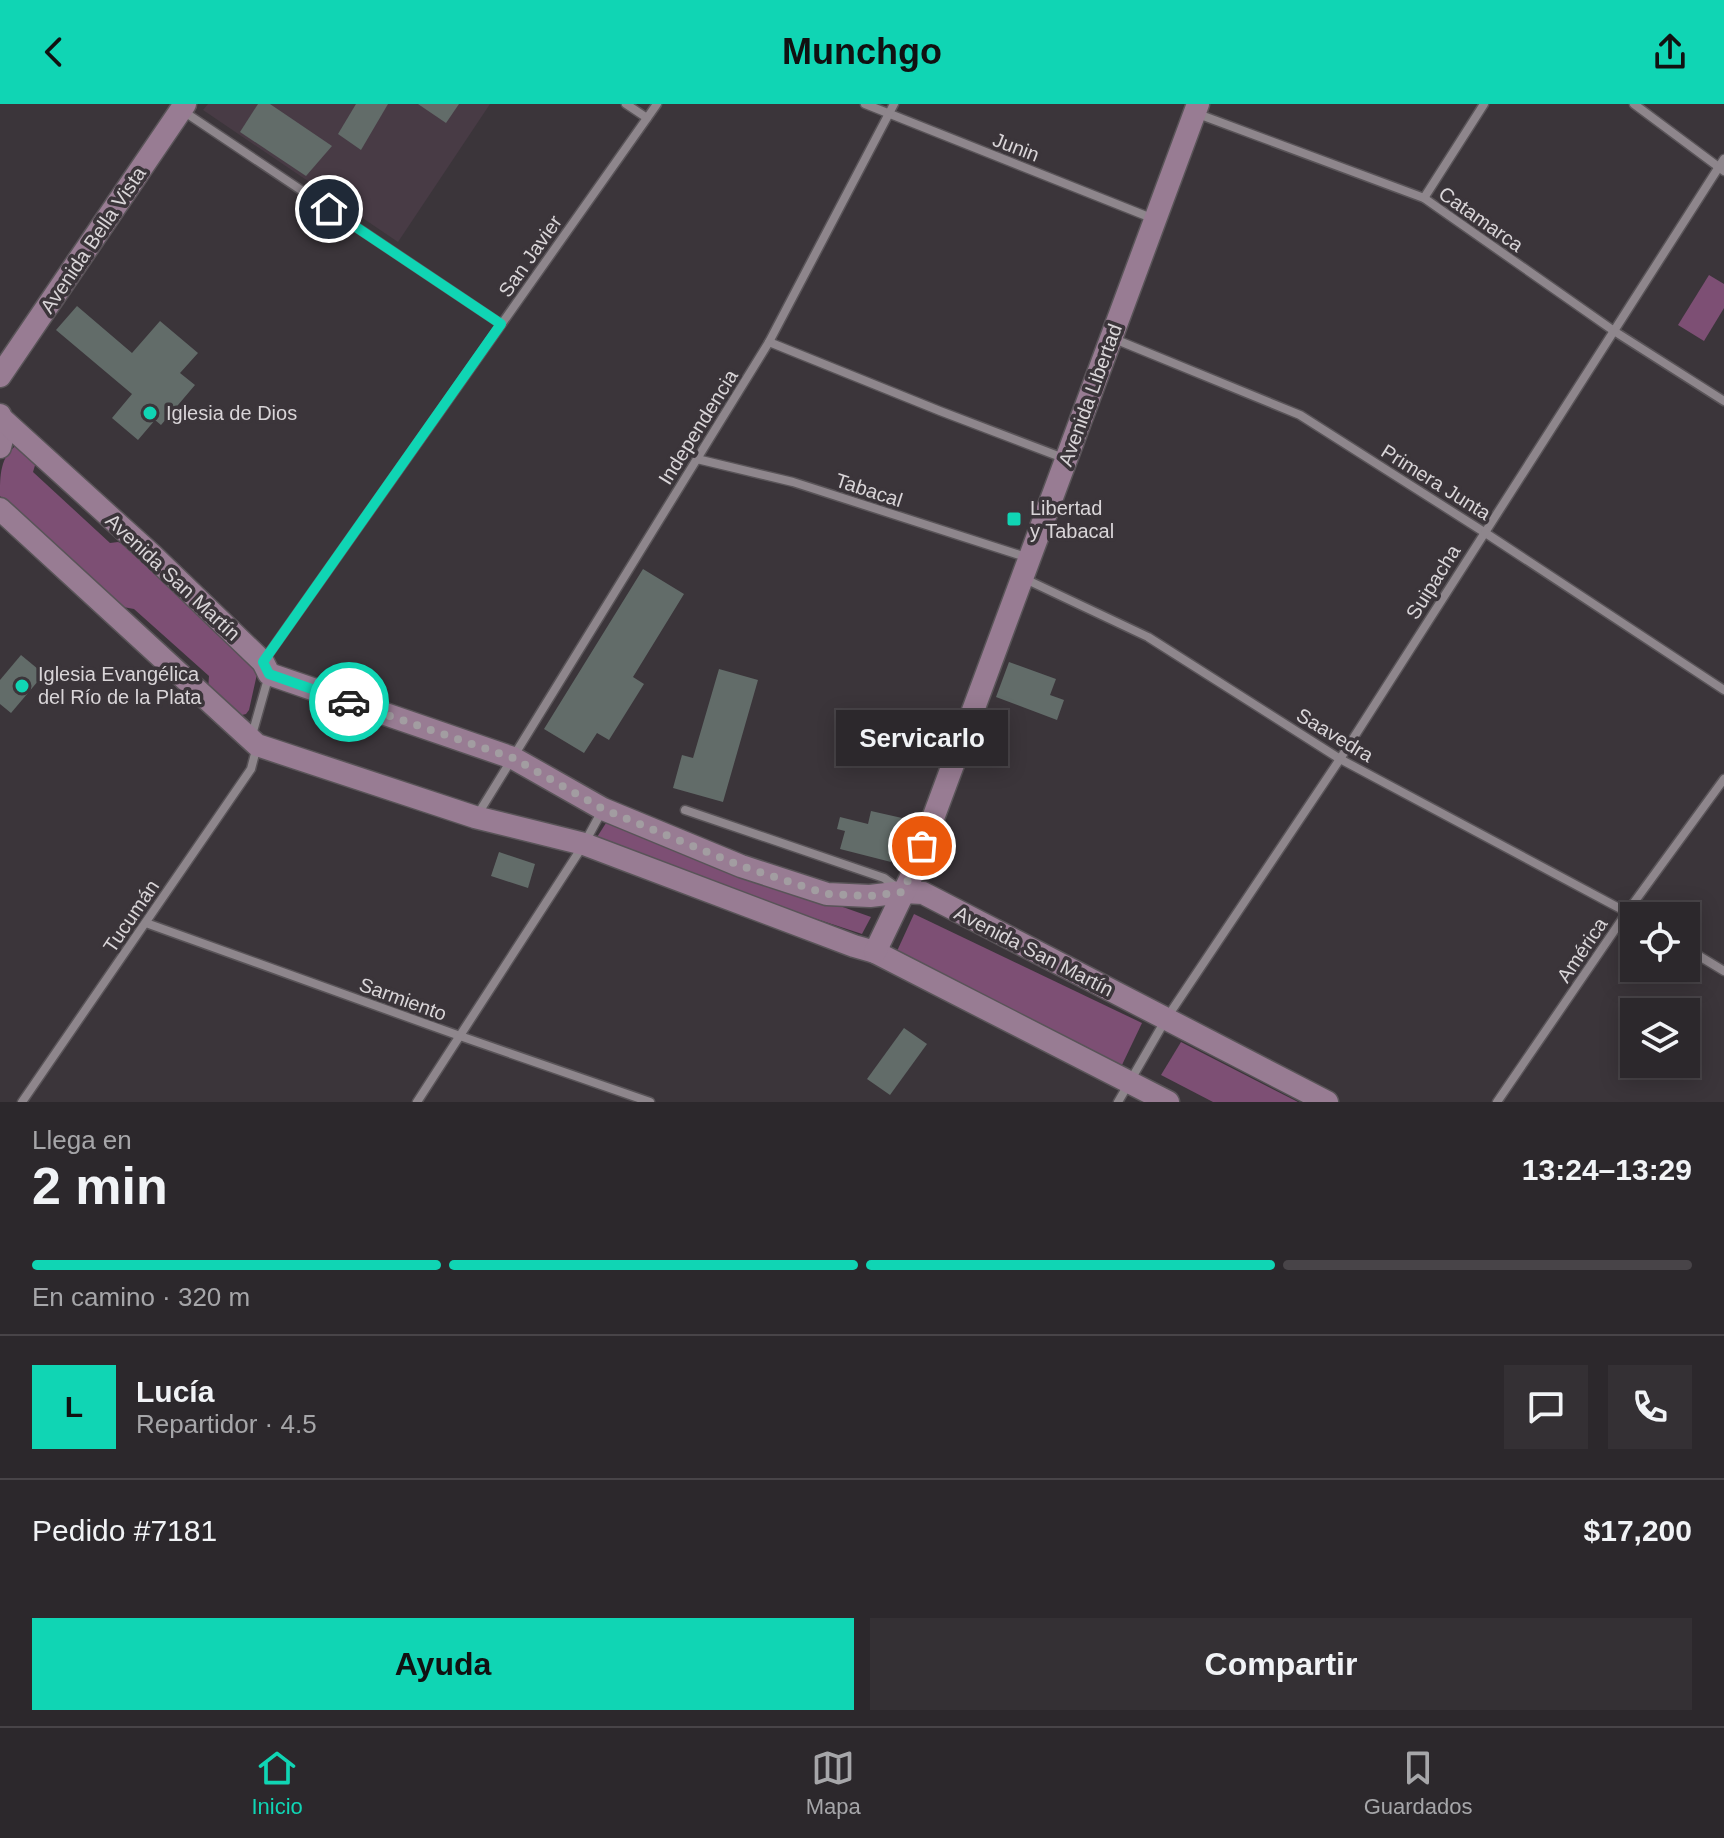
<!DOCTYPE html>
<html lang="es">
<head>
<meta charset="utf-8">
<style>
	body { margin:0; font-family:Arial,sans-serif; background:#343034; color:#f1f3f6; height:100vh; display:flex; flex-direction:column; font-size:30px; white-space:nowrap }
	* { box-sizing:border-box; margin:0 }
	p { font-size:26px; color:#a6a6a9 }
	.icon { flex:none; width:44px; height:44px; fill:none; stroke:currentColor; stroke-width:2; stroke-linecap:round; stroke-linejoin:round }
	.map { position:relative; height:998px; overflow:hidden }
	.panel { display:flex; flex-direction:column; background:#2c282c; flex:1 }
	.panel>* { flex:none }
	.controls { position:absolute; left:1620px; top:798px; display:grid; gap:16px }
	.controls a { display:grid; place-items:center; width:80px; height:80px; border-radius:0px; background:#2c282c; box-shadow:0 4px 20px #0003,0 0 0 2px #484448; font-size:40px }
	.pin { position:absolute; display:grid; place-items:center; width:68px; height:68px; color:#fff; margin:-34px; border:4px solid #fff; border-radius:50%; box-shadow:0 2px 8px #0007 }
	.courier { position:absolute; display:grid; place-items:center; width:80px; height:80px; margin:-40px; border:6px solid #10d5b4; border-radius:50%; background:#fff; color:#222; box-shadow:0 2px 10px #0007 }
	.bubble { position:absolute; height:56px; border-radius:0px; background:#2c282c; box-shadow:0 4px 20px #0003,0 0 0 2px #484448; font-size:26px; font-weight:800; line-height:56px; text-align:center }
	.head em { font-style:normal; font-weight:800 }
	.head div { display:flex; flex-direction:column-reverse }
	.head { display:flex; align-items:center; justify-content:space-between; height:136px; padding:0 32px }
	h1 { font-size:52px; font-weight:800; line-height:60px }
	.bar { display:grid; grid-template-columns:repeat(4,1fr); gap:12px 8px; align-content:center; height:96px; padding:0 32px }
	.bar i { height:10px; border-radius:6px; background:#484448 }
	.bar .active { background:#10d5b4 }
	.bar p { grid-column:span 4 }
	.line { display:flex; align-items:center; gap:20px; padding:0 32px; border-top:2px solid #484448 }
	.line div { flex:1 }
	.round { display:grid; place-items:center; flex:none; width:84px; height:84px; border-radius:0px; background:#343034 }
	.primary-button { display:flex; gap:16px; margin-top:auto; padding:16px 32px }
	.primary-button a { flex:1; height:92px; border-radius:0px; background:#10d5b4; color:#111; font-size:32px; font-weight:800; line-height:92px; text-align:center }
	.primary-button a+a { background:#343034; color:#f1f3f6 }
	header { display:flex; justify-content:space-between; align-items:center; height:104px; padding:0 32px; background:#10d5b4; color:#111; font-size:36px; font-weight:800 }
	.dock { display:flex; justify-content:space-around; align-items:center; height:112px; border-top:2px solid #484448; background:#2c282c; font-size:22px; color:#a6a6a9 }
	.dock a { display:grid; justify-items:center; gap:4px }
	.dock .active { color:#10d5b4 }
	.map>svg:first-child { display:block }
</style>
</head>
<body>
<header><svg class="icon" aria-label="back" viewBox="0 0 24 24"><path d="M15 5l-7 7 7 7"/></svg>Munchgo<svg class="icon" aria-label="share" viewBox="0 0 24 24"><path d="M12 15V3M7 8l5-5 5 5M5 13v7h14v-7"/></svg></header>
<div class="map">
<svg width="1724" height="998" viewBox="0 0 1724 998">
	<rect width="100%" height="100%" fill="#3b353a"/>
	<path fill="#483b45" d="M208,0H490L398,138L203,6Z"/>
	<g fill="#7d4f74">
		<path d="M1709,171L1724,180V204L1704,237L1678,221Z"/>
		<path d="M17,341L36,358L33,368L110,439L118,438L125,441L252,560L257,570L249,606L246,610L238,612L208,586L209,572L134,505L112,501L0,392C0,371 0,353 17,341Z"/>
		<path d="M606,719L871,813L862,830L592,741Z"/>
		<path d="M914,810L1142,919L1121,963L892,858Z"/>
		<path d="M1181,938L1298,998H1213L1161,971Z"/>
	</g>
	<g fill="#626c69">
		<path d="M258,0H270L332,42L306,72L240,28Z"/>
		<path d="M356,0H388L361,46L338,30Z"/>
		<path d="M418,0H459L446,19Z"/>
		<path d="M77,202L132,249L160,217L198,249L180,269L195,281L161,321L155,316L138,336L112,314L132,290L56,226Z"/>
		<path d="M643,465L684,490L633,573L644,580L609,636L597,629L584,649L544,625Z"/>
		<path d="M21,551L44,570L11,609L0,600V576Z"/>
		<path d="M1009,558L1056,575L1050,591L1064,596L1057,616L996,593Z"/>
		<path d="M719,565L758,576L723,698L673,684L682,651L693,654Z"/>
		<path d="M871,707L902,714L891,758L840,745L845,727L837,725L840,713L868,720Z"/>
		<path d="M499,748L535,760L528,784L491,772Z"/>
		<path d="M904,924L927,940L890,991L867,975Z"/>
	</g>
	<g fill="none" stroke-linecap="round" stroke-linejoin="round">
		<defs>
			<g id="minor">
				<path d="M626,0L647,14"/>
				<path d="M865,0L1154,115"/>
				<path d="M1634,0L1724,67"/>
				<path d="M183,7L501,220"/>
				<path d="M1198,10L1424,94L1614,227L1724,297"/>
				<path d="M1424,94L1484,0"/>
				<path d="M1112,234L1300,311L1484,428L1724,586"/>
				<path d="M769,238L940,307L1066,355"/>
				<path d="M697,355L793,378L1029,454"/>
				<path d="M1023,474L1148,533L1340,655L1634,812"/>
				<path d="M265,555L657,0"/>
				<path d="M252,631L269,571"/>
				<path d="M685,706L884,774L899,785"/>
				<path d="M478,710L769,238L894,0"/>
				<path d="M146,819L460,932L650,998"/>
				<path d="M1686,844L1724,867"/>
				<path d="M22,998L251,665L257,642"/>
				<path d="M417,998L584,740L603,705"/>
				<path d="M1118,998L1166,915L1340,655L1724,55"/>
				<path d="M1497,998L1627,808L1724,675"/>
			</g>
			<g id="secondary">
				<path d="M0,272L185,0"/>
				<path d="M0,311L4,328L0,343"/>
				<path d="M2,315L152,451L263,558L269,570L513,654L603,705L741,762L827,790L870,792L903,788L923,789L1327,998"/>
				<path d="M0,405L257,641L475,713L584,740L854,842L875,848L1168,998"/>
				<path d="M875,848L912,771L1198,0"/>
			</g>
		</defs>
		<use href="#minor" stroke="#595458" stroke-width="11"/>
		<use href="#secondary" stroke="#595458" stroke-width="25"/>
		<use href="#minor" stroke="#8e868c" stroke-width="8"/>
		<use href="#secondary" stroke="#987c93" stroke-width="22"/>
	</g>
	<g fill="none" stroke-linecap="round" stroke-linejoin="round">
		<path stroke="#a29da1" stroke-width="8" stroke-dasharray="0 14.4" d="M349,598L513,654L603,705L741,762L827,790L870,792L903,788L922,742"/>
		<path stroke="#10d5b4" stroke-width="10" d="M329,105L501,220L263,558L269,570L349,598"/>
	</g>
	<g fill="#10d5b4" stroke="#3b353a" stroke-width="3">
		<circle cx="150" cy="309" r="8"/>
		<rect x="1006" y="407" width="16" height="16" rx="4"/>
		<circle cx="22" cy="582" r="8"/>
	</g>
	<g text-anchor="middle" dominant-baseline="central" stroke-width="7" stroke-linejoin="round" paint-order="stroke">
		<g font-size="20" fill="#d9d5d8" stroke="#3b353a">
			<text transform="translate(1016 43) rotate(21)">Junin</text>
			<text transform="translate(1481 115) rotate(35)">Catamarca</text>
			<text transform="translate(93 136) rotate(-56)">Avenida Bella Vista</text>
			<text transform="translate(530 152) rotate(-55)">San Javier</text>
			<text transform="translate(1090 291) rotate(-70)">Avenida Libertad</text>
			<text transform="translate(698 323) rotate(-58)">Independencia</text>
			<text transform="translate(1436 378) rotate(32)">Primera Junta</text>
			<text transform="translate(869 386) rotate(18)">Tabacal</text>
			<text transform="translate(173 473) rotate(43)">Avenida San Martín</text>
			<text transform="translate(1433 478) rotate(-58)">Suipacha</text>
			<text transform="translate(1335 631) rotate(31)">Saavedra</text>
			<text transform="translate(131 812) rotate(-56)">Tucumán</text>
			<text transform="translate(1582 846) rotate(-56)">América</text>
			<text transform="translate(1034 847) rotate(27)">Avenida San Martín</text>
			<text transform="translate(403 895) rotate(20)">Sarmiento</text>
		</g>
		<g font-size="20" fill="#d9d5d8" stroke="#3b353a" text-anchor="start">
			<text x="166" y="309">Iglesia de Dios</text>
			<text x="1030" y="404">Libertad<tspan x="1030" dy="23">y Tabacal</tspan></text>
			<text x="38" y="570">Iglesia Evangélica<tspan x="38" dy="23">del Río de la Plata</tspan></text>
		</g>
	</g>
</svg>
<div class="controls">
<a><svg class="icon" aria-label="locate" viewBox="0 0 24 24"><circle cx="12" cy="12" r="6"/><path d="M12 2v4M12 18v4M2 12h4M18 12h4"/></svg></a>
<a><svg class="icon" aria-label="layers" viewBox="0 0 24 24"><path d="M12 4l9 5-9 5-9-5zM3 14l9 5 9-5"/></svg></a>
</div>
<div class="pin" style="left:922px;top:742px;background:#ea580c"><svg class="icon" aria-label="bag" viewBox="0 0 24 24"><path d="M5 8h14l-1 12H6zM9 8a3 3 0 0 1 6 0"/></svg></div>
<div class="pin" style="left:329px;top:105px;background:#1f2937"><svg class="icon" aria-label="home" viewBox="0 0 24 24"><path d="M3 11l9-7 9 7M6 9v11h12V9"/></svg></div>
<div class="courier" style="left:349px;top:598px"><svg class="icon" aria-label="car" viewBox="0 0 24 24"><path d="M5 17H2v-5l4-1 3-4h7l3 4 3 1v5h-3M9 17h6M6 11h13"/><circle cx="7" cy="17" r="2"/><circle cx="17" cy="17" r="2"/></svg></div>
<div class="bubble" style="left:836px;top:606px;width:172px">Servicarlo</div>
</div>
<section class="panel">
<div class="head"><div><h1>2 min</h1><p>Llega en</p></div><em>13:24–13:29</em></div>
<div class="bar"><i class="active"></i><i class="active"></i><i class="active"></i><i></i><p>En camino · 320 m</p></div>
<div class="line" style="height:144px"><b class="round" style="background:#10d5b4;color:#111">L</b><div><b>Lucía</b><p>Repartidor · 4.5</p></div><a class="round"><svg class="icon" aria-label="chat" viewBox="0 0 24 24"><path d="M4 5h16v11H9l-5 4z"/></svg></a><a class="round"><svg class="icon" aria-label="phone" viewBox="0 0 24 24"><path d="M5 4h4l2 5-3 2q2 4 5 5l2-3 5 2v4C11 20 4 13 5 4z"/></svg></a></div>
<div class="line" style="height:104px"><div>Pedido #7181</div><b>$17,200</b></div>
<div class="primary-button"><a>Ayuda</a><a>Compartir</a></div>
</section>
<nav class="dock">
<a class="active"><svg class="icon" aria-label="home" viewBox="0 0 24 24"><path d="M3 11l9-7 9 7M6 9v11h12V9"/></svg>Inicio</a>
<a><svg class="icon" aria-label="map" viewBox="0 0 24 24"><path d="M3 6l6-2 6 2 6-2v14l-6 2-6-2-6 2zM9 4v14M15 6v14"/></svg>Mapa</a>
<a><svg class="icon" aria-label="saved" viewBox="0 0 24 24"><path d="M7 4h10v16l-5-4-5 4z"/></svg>Guardados</a>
</nav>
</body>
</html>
